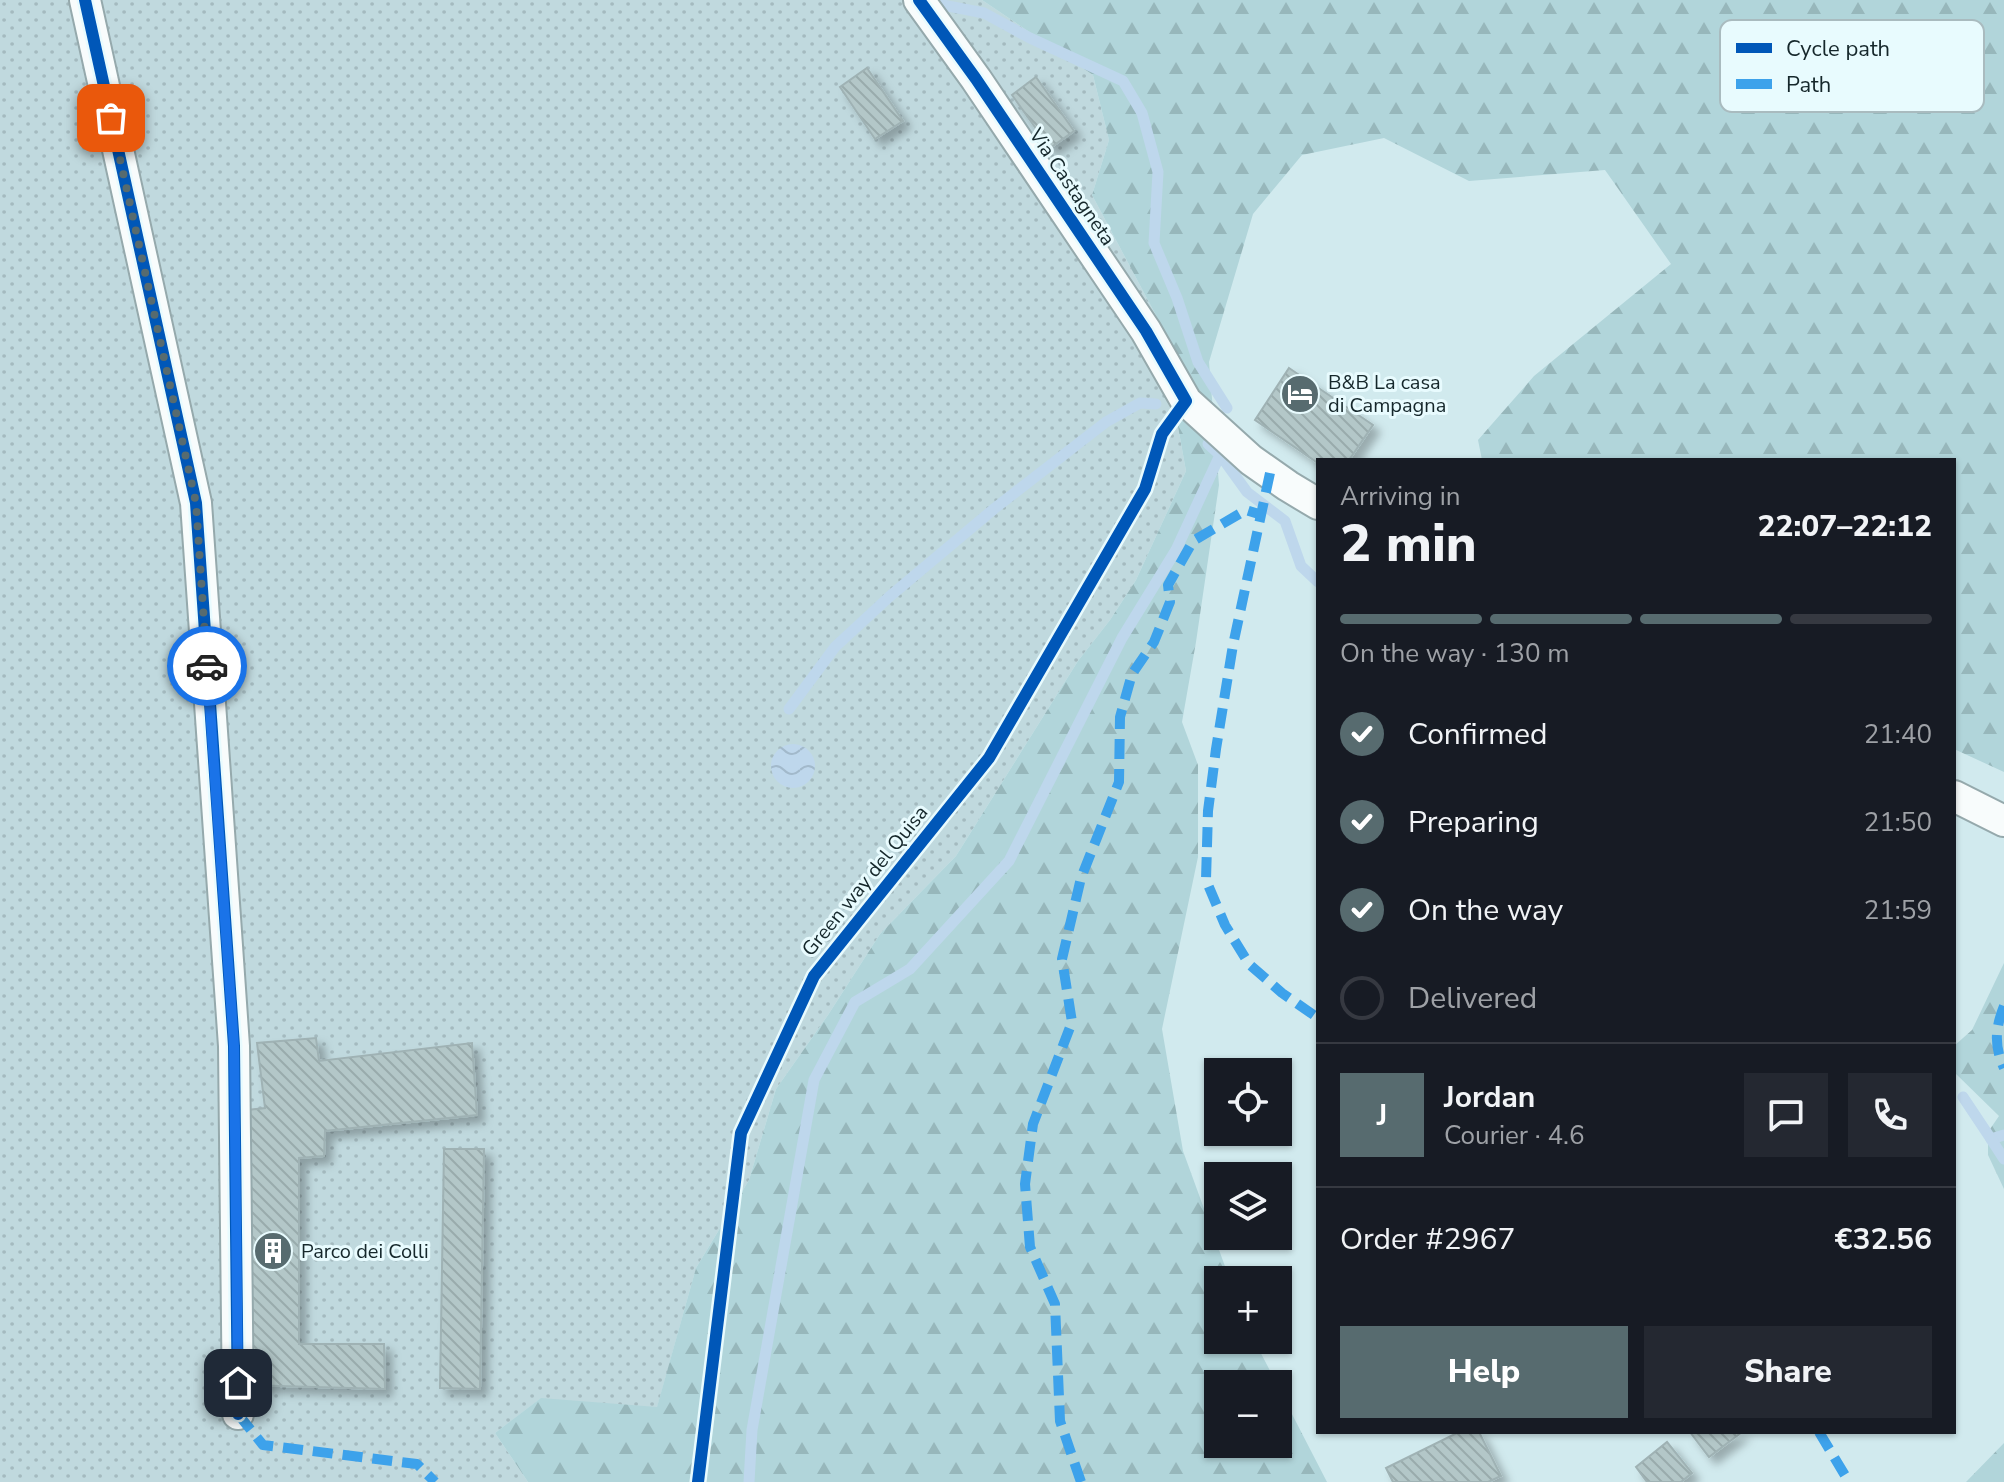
<!DOCTYPE html>
<html lang="en">
<head>
<meta charset="utf-8">
<style>
	body { margin:0; font-family:"Nunito Sans",sans-serif; background:#242831; color:#f1f3f6; height:100vh; display:flex; flex-direction:column; font-size:30px; white-space:nowrap }
	* { box-sizing:border-box; margin:0 }
	p { font-size:26px; color:#9ea1a6 }
	.icon { flex:none; width:44px; height:44px; fill:none; stroke:currentColor; stroke-width:2; stroke-linecap:round; stroke-linejoin:round }
	.map { position:relative; flex:1; overflow:hidden }
	.drawer { position:absolute; left:1316px; top:458px; width:640px; height:976px; display:flex; flex-direction:column; background:#171b24; border-radius:0px; box-shadow:0 2px 6px #0004 }
	.drawer>* { flex:none }
	.fabs { position:absolute; left:1204px; top:1058px; display:grid; gap:16px }
	.fabs a { display:grid; place-items:center; width:88px; height:88px; border-radius:0px; background:#171b24; box-shadow:0 2px 6px #0004; font-size:40px }
	.pin { position:absolute; display:grid; place-items:center; width:68px; height:68px; color:#fff; margin:-34px; border-radius:16px; box-shadow:0 4px 12px #0006 }
	.courier { position:absolute; display:grid; place-items:center; width:80px; height:80px; margin:-40px; border:6px solid #1a73e8; border-radius:50%; background:#fff; color:#222; box-shadow:0 2px 10px #0007 }
	.headline em { font-style:normal; font-weight:800 }
	.headline div { display:flex; flex-direction:column-reverse }
	.headline { display:flex; align-items:center; justify-content:space-between; height:136px; padding:0 24px }
	h1 { font-size:52px; font-weight:800; line-height:60px }
	.bar { display:grid; grid-template-columns:repeat(4,1fr); gap:12px 8px; align-content:center; height:96px; padding:0 24px }
	.bar i { height:10px; border-radius:6px; background:#363941 }
	.bar .selected { background:#576b6f }
	.bar p { grid-column:span 4 }
	.line { display:flex; align-items:center; gap:20px; padding:0 24px; border-top:2px solid #363941 }
	.line div { flex:1 }
	.round { display:grid; place-items:center; flex:none; width:84px; height:84px; border-radius:0px; background:#242831 }
	ol { padding:0 24px; list-style:none }
	li { display:flex; align-items:center; gap:24px; height:88px }
	li p { margin-inline-start:auto }
	li .icon { padding:8px; border-radius:50%; background:#576b6f; color:#fff; stroke-width:4 }
	li:last-child { color:#9ea1a6 }
	li i { width:44px; height:44px; border:4px solid #363941; border-radius:50% }
	.button { display:flex; gap:16px; margin-top:auto; padding:16px 24px }
	.button a { flex:1; height:92px; border-radius:0px; background:#576b6f; color:#fff; font-size:32px; font-weight:800; line-height:92px; text-align:center }
	.button a+a { background:#242831; color:#f1f3f6 }
	.map>svg:first-child { display:block }
</style>
</head>
<body>
<div class="map">
<svg width="2004" height="1482" viewBox="0 0 2004 1482">
	<defs>
		<pattern id="grass-dots" width="8" height="8" patternUnits="userSpaceOnUse" patternTransform="scale(2)"><rect width="8" height="8" fill="#c0d9de"/><path d="M2 2h.1M6 6h.1" fill="none" stroke="#a4babf" stroke-width="1.8" stroke-linecap="round"/></pattern>
		<pattern id="forest-firs" width="22" height="20" patternUnits="userSpaceOnUse" patternTransform="scale(2)"><rect width="22" height="20" fill="#b1d5da"/><path d="M5 1l3.5 6h-7zM16 11l3.5 6h-7z" fill="#97b7bb"/></pattern>
		<pattern id="water-waves" width="16" height="10" patternUnits="userSpaceOnUse" patternTransform="scale(2)"><rect width="16" height="10" fill="#bed7ec"/><path d="M0 5q4-4 8 0t8 0" fill="none" stroke="#a2b9cb"/></pattern>
		<pattern id="building-back-hatch" width="6" height="6" patternUnits="userSpaceOnUse" patternTransform="scale(2)"><rect width="6" height="6" fill="#b3c7c8"/><path d="M-1 5l2 2M0 0l6 6M5-1l2 2" fill="none" stroke="#99abac"/></pattern>
		<filter id="shadow"><feDropShadow dx="7" dy="7" stdDeviation="4" flood-color="#0004"/></filter>
	</defs>
	<rect width="100%" height="100%" fill="#d1eaee"/>
	<path fill="url(#grass-dots)" d="M0,0H982L1093,75L1109,140L1092,195L1159,321L1186,471L1136,580L1110,620L1078,661L956,856L880,934L828,1015L776,1089L749,1180L696,1268L657,1408L540,1399L495,1433L528,1482H0Z"/>
	<g fill="url(#forest-firs)">
		<path d="M982,0H2004V772L1954,749V460H1482L1478,440L1534,376L1671,264L1605,170L1469,181L1384,138L1302,155L1253,214L1209,362L1219,485L1196,642L1182,722L1198,765V857L1162,1029L1183,1151L1230,1280H1218V1340H1254L1277,1384H1218V1444H1278V1387L1327,1482H528L495,1433L541,1398L657,1407L696,1268L749,1180L776,1089L828,1015L880,934L956,856L1078,661L1110,620L1136,580L1186,471L1159,321L1092,195L1109,140L1093,75Z"/>
		<path d="M2004,963V1189L1988,1155V1132L1999,1116L1954,1072V1046L1972,1030Z"/>
		<path d="M2004,1442V1482H1966L2004,1443Z"/>
	</g>
	<circle fill="url(#water-waves)" cx="793" cy="766" r="22"/>
	<g fill="none" stroke-linecap="round" stroke-linejoin="round">
		<g stroke="#bed7ec" stroke-width="11">
			<path d="M943,5L984,13L1030,38L1123,81L1142,113L1158,172L1154,243L1177,298L1198,362L1227,408"/>
			<path d="M1221,456L1247,492L1285,521L1301,566L1318,582"/>
			<path d="M789,709L835,647L889,597L995,508L1106,422L1140,403L1156,404"/>
			<path d="M1963,1097L1991,1139L2004,1135"/>
			<path d="M1991,1139L2004,1159"/>
			<path d="M749,1482L752,1430L814,1080L855,1002L910,969L1009,861L1122,638L1176,550L1220,455L1208,444"/>
		</g>
	</g>
	<g fill="url(#building-back-hatch)" stroke="#9fb2b4" stroke-width="2" filter="url(#shadow)">
		<path d="M867,68L903,121L875,139L840,87Z"/>
		<path d="M1036,77L1074,131L1050,148L1012,95Z"/>
		<path d="M1289,368L1373,425L1349,460H1318V463L1255,420Z"/>
		<path d="M316,1038L319,1061L472,1043L477,1115L325,1131L324,1156L299,1158V1344H384L385,1389L245,1385L248,1110L265,1108L257,1043Z"/>
		<path d="M444,1149H484L480,1389L440,1388Z"/>
		<path d="M1459,1432H1479L1501,1476L1488,1482H1393L1386,1468Z"/>
		<path d="M1690,1432H1742L1709,1457Z"/>
		<path d="M1667,1442L1692,1473L1681,1482H1647L1636,1467Z"/>
	</g>
	<g fill="none" stroke-linecap="round" stroke-linejoin="round">
		<defs>
			<g id="minor">
				<path d="M85,0L196,503L234,1046L238,1414"/>
				<path d="M919,0L976,79L1146,331L1186,401L1251,460L1288,486L1318,504"/>
				<path d="M1954,796L2004,821"/>
			</g>
		</defs>
		<use href="#minor" stroke="#95a9ac" stroke-width="34"/>
		<use href="#minor" stroke="#f8fcfc" stroke-width="30"/>
		<g stroke="#3da2eb" stroke-width="10" stroke-dasharray="20 10" stroke-linecap="butt">
			<path d="M1270,473L1233,645L1216,749L1208,811L1206,880L1225,925L1249,964L1282,993L1318,1018"/>
			<path d="M2004,1006C1995,1029 1994,1046 2004,1068"/>
			<path d="M238,1414L263,1445L417,1464L435,1482"/>
			<path d="M1819,1432L1849,1482"/>
			<path d="M1081,1482L1060,1421L1055,1304L1030,1247L1025,1184L1033,1124L1072,1022L1062,959L1081,878L1119,782L1120,717L1132,674L1154,642L1170,602L1168,585L1193,541L1246,510L1262,515"/>
		</g>
		<defs>
			<g id="cycleway">
				<path d="M85,0L196,503L234,1046L238,1414"/>
				<path d="M698,1482L741,1133L814,976L989,758L1145,489L1162,434L1186,401L1146,331L976,79L919,0"/>
			</g>
		</defs>
		<use href="#cycleway" stroke="#e8fbfe" stroke-width="17"/>
		<use href="#cycleway" stroke="#0057b8" stroke-width="12"/>
	</g>
	<g fill="none" stroke-linecap="round" stroke-linejoin="round">
		<path stroke="#576b6f" stroke-width="8" stroke-dasharray="0 14.4" d="M111,118L196,503L207,666"/>
		<path stroke="#1a73e8" stroke-width="10" d="M207,666L234,1046L238,1383"/>
	</g>
	<defs>
		<symbol id="hotel-disc" viewBox="-11 -11 22 22"><circle r="9.5" fill="#576b6f" stroke="#e8fbfe"/><path d="M-6-4.5h1.5V1H6V5H4.5V3h-9V5H-6ZM-4 0a1.8 1.8 0 1 1 3.6 0ZM.5 0V-2.5h3Q6-2.5 6 0Z" fill="#fff"/></symbol>
		<symbol id="building-disc" viewBox="-11 -11 22 22"><circle r="9.5" fill="#576b6f" stroke="#e8fbfe"/><path d="M-4-6H4V6H1V3H-1V6H-4ZM-2.5-4.3h1.7v1.8h-1.7ZM.8-4.3h1.7v1.8H.8ZM-2.5-1h1.7V.8h-1.7ZM.8-1h1.7V.8H.8Z" fill="#fff"/></symbol>
	</defs>
	<g fill-rule="evenodd">
		<use href="#hotel-disc" x="1278" y="372" width="44" height="44"/>
		<use href="#building-disc" x="251" y="1229" width="44" height="44"/>
	</g>
	<g text-anchor="middle" dominant-baseline="central" stroke-width="6" stroke-linejoin="round" paint-order="stroke">
		<g font-size="20" fill="#15272b" stroke="#e8fbfe">
			<text transform="translate(1072 187) rotate(56)">Via Castagneta</text>
			<text transform="translate(865 881) rotate(-51)">Green way del Quisa</text>
		</g>
		<g font-size="20" fill="#15272b" stroke="#e8fbfe" text-anchor="start">
			<text x="1328" y="382">B&amp;B La casa<tspan x="1328" dy="23">di Campagna</tspan></text>
			<text x="301" y="1251">Parco dei Colli</text>
		</g>
	</g>
	<rect x="1720" y="20" width="264" height="92" rx="12" fill="#e8fbfe" stroke="#a9bbbf" stroke-width="2"/>
	<rect x="1736" y="43" width="36" height="10" fill="#0057b8"/>
	<rect x="1736" y="79" width="36" height="10" fill="#3da2eb"/>
	<g font-size="22" fill="#15272b">
		<text x="1786" y="56">Cycle path</text>
		<text x="1786" y="92">Path</text>
	</g>
</svg>
<div class="fabs">
<a><svg class="icon" aria-label="locate" viewBox="0 0 24 24"><circle cx="12" cy="12" r="6"/><path d="M12 2v4M12 18v4M2 12h4M18 12h4"/></svg></a>
<a><svg class="icon" aria-label="layers" viewBox="0 0 24 24"><path d="M12 4l9 5-9 5-9-5zM3 14l9 5 9-5"/></svg></a>
<a>+</a>
<a>−</a>
</div>
<div class="pin" style="left:111px;top:118px;background:#ea580c"><svg class="icon" aria-label="bag" viewBox="0 0 24 24"><path d="M5 8h14l-1 12H6zM9 8a3 3 0 0 1 6 0"/></svg></div>
<div class="pin" style="left:238px;top:1383px;background:#1f2937"><svg class="icon" aria-label="home" viewBox="0 0 24 24"><path d="M3 11l9-7 9 7M6 9v11h12V9"/></svg></div>
<div class="courier" style="left:207px;top:666px"><svg class="icon" aria-label="car" viewBox="0 0 24 24"><path d="M5 17H2v-5l4-1 3-4h7l3 4 3 1v5h-3M9 17h6M6 11h13"/><circle cx="7" cy="17" r="2"/><circle cx="17" cy="17" r="2"/></svg></div>
<section class="drawer">
<div class="headline"><div><h1>2 min</h1><p>Arriving in</p></div><em>22:07–22:12</em></div>
<div class="bar"><i class="selected"></i><i class="selected"></i><i class="selected"></i><i></i><p>On the way · 130 m</p></div>
<ol>
<li><svg class="icon" aria-label="check" viewBox="0 0 24 24"><path d="M5 12l5 5 9-10"/></svg>Confirmed<p>21:40</p></li>
<li><svg class="icon" aria-label="check" viewBox="0 0 24 24"><path d="M5 12l5 5 9-10"/></svg>Preparing<p>21:50</p></li>
<li><svg class="icon" aria-label="check" viewBox="0 0 24 24"><path d="M5 12l5 5 9-10"/></svg>On the way<p>21:59</p></li>
<li><i></i>Delivered</li>
</ol>
<div class="line" style="height:144px"><b class="round" style="background:#576b6f;color:#fff">J</b><div><b>Jordan</b><p>Courier · 4.6</p></div><a class="round"><svg class="icon" aria-label="chat" viewBox="0 0 24 24"><path d="M4 5h16v11H9l-5 4z"/></svg></a><a class="round"><svg class="icon" aria-label="phone" viewBox="0 0 24 24"><path d="M5 4h4l2 5-3 2q2 4 5 5l2-3 5 2v4C11 20 4 13 5 4z"/></svg></a></div>
<div class="line" style="height:104px"><div>Order #2967</div><b>€32.56</b></div>
<div class="button"><a>Help</a><a>Share</a></div>
</section>
</div>
</body>
</html>
